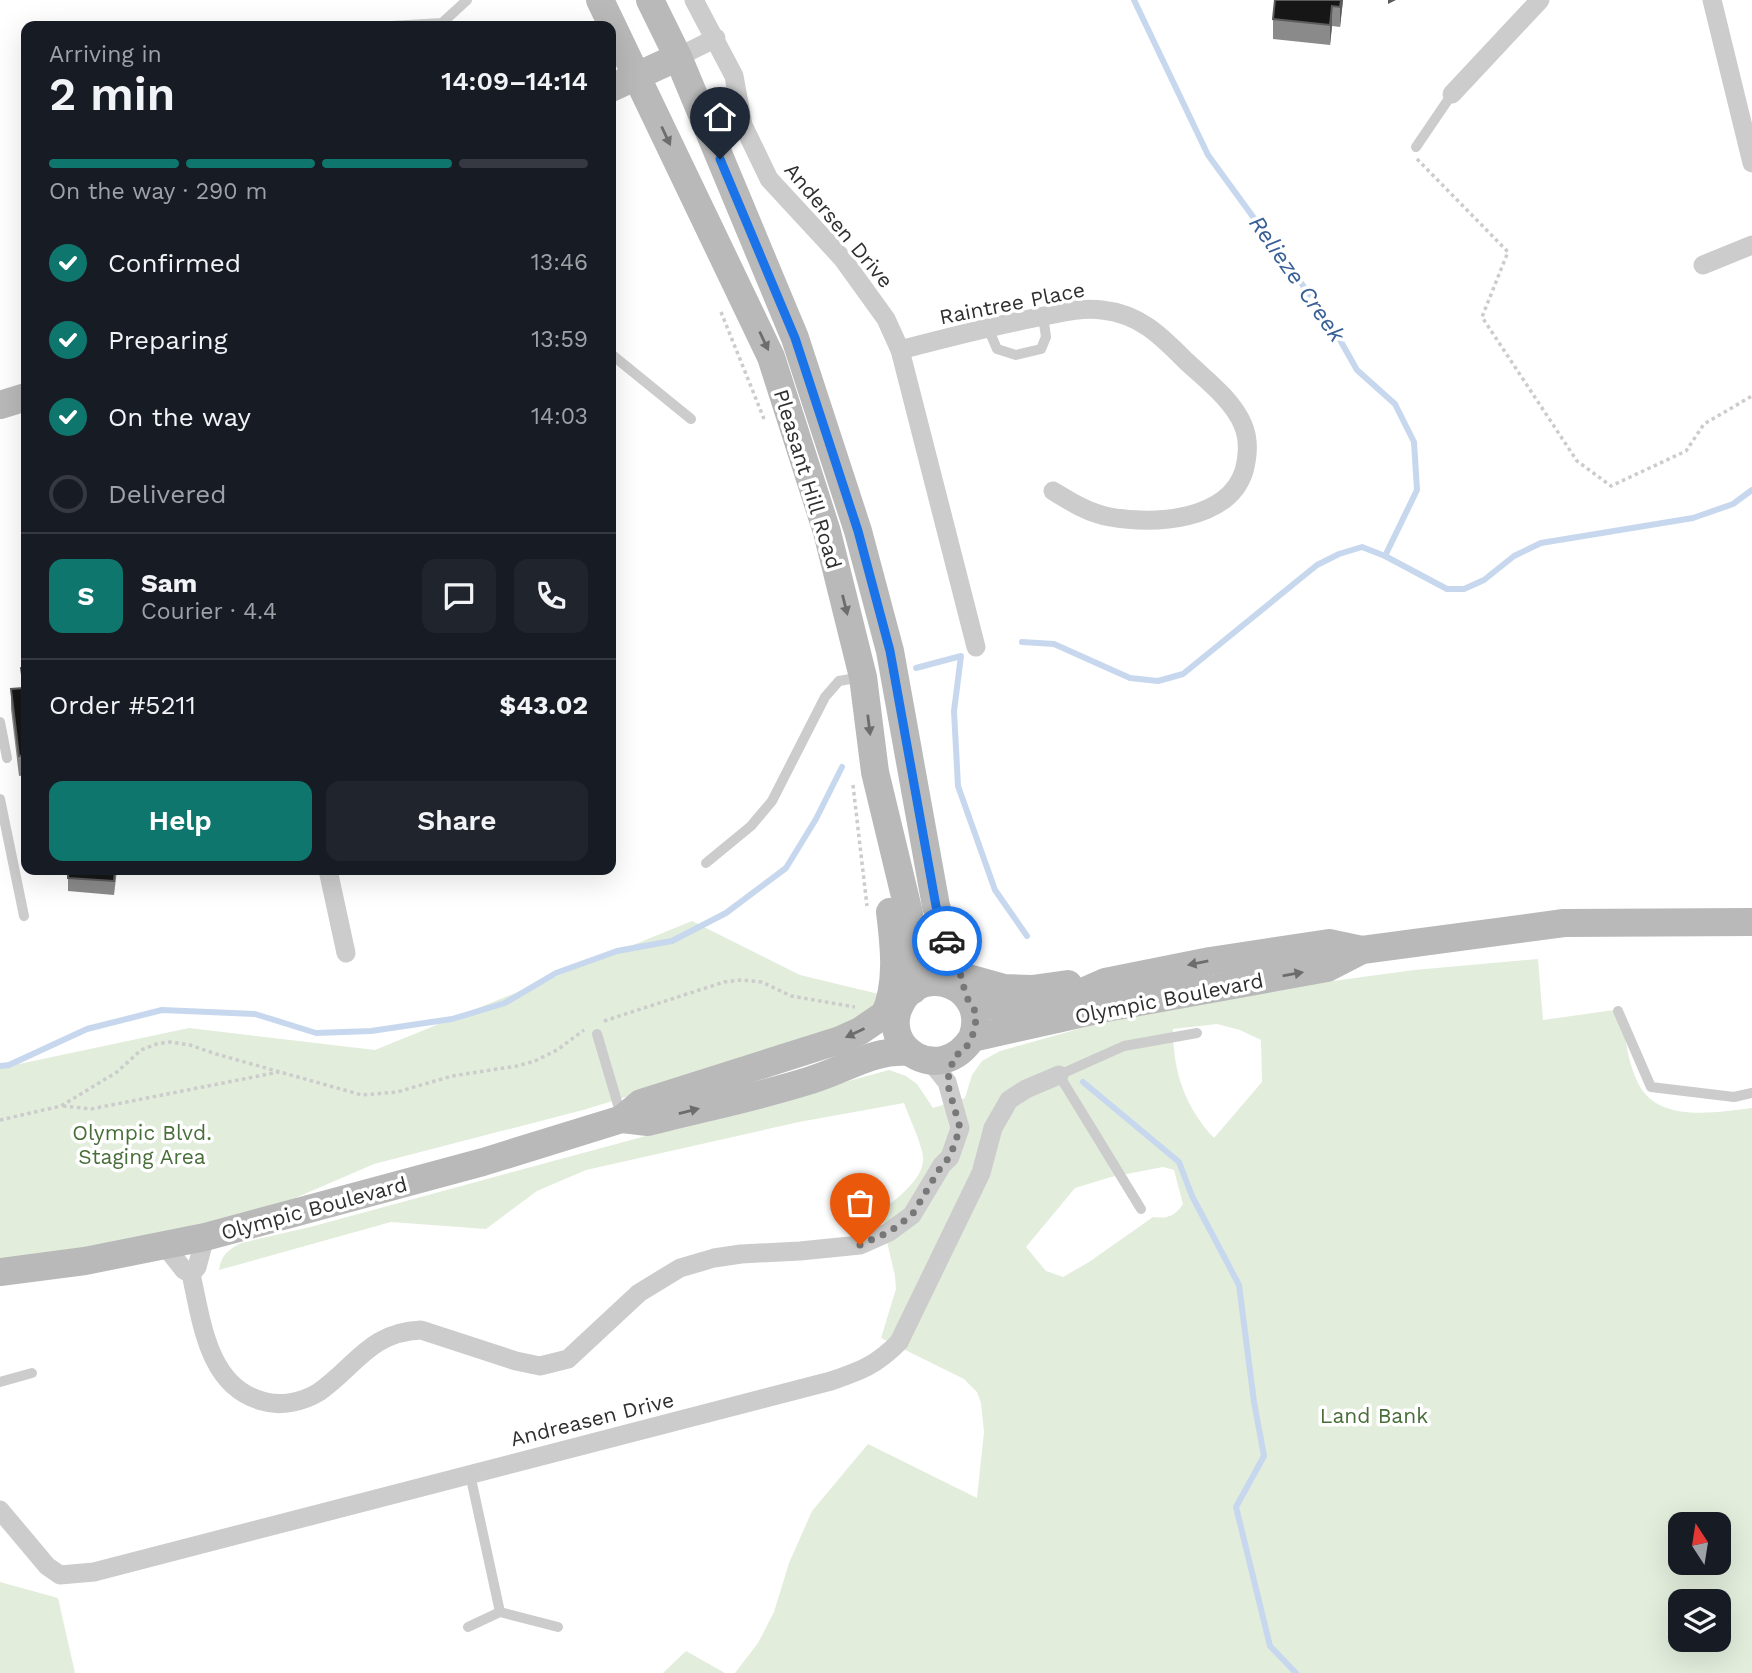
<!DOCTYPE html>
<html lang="en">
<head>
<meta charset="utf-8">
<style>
	body { margin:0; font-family:"Work Sans",sans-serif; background:#20242c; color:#f1f3f6; height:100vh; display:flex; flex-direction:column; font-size:26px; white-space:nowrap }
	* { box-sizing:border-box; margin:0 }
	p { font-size:23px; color:#9ea1a6 }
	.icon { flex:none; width:38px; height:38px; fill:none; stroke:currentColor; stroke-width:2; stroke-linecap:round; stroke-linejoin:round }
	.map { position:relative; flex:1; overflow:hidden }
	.panel { position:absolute; left:21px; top:21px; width:595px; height:854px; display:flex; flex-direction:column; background:#171b24; border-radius:14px; box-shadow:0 7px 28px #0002 }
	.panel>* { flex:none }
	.needle { width:46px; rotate:348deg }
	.tools { position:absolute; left:1668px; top:1512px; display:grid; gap:14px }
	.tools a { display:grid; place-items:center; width:63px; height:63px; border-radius:14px; background:#171b24; box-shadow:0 7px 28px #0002; font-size:35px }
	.pin { position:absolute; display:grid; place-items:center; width:60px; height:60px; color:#fff; margin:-72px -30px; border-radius:50% 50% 50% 0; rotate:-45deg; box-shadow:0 0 7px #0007 }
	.pin .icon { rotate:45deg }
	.courier { position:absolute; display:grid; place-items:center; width:70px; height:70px; margin:-35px; border:5px solid #1a73e8; border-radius:50%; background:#fff; color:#222; box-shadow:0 2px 9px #0007 }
	.head em { font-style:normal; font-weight:600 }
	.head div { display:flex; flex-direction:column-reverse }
	.head { display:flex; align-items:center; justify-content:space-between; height:119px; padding:0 28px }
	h1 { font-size:46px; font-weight:600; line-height:52px }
	.bar { display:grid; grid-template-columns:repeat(4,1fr); gap:10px 7px; align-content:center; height:84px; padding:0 28px }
	.bar i { height:9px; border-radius:5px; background:#363941 }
	.bar .active { background:#0f766e }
	.bar p { grid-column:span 4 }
	.line { display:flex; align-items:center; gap:18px; padding:0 28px; border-top:2px solid #363941 }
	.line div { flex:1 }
	.round { display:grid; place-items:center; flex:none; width:74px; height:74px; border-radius:14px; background:#20242c }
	ol { padding:0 28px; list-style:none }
	li { display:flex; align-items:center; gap:21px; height:77px }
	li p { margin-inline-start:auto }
	li .icon { padding:7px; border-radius:50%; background:#0f766e; color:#fff; stroke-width:4 }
	li:last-child { color:#9ea1a6 }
	li i { width:38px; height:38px; border:4px solid #363941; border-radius:50% }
	.button { display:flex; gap:14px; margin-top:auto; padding:14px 28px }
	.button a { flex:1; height:80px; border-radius:14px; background:#0f766e; color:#fff; font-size:28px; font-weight:600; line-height:80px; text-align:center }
	.button a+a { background:#20242c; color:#f1f3f6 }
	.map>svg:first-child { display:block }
</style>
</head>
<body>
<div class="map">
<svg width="1752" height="1673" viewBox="0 0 1752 1673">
	<rect width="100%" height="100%" fill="#fff"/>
	<g fill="#e2eddc" fill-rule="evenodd">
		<path d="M692,921L800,975L883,995L878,1006L813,1040L583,1110L374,1164L205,1237L0,1272V1068L189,1028L375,1050Z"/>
		<path d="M1538,959L1543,1020L1621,1009C1625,1034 1627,1061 1638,1083C1658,1124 1716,1112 1752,1108V1673H735L758,1643L774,1612L789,1563L812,1511L868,1444L977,1498L984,1432L981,1403L977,1392L964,1379L881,1338L896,1289L895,1276L880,1212C895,1200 926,1178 923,1156C920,1139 910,1120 904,1103L799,1122L586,1170L537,1191L486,1229L391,1222L219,1270C221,1255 228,1250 241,1243L314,1226L889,1070L906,1076L917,1084L933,1108L965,1098L972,1075L982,1061L1000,1051L1100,1023L1318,983L1414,970ZM1217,1024L1240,1030L1261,1040L1262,1082L1214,1138C1185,1107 1173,1072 1173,1029ZM1163,1167L1174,1170L1183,1204C1175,1216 1168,1219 1153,1217L1089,1262L1063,1277L1046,1271L1026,1247L1075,1188L1111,1177ZM1680,1524H1718V1563H1680ZM1680,1601H1718V1640H1680Z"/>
		<path d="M0,1582L58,1598L75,1673H0Z"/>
		<path d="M686,1651L725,1673H663Z"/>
	</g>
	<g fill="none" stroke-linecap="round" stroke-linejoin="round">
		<g stroke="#c7d8ee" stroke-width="6">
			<path d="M1134,0L1208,155L1331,324L1357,370L1395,404L1414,442L1417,490L1385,556"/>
			<path d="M1022,642L1054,644L1130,678L1158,681L1183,674L1317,565L1339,554L1362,547L1385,556L1447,589H1464L1484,580L1514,556L1541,543L1693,518L1733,504L1752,490"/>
			<path d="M916,668L961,656L954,711L958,786L995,890L1027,936"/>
			<path d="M0,1066L9,1065L87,1029L162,1010L255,1014L316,1033L371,1031L452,1019L505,1003L556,973L617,951L672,941L726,913L786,868L816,819L842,767"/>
			<path d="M1083,1082L1179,1162L1192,1196L1239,1285L1254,1402L1264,1456L1236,1507L1270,1646L1296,1673"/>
		</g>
		<g stroke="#ccc" stroke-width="3.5" stroke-dasharray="3.5 3.5" stroke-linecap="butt">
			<path d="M1417,159L1508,252L1482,317L1577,461L1611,486L1686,451L1704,424L1752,396"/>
			<path d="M721,312L764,419"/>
			<path d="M853,785L867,906"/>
			<path d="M604,1021L724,982L741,980L762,982L791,996L855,1007"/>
			<path d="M63,1106L91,1109L279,1072"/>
			<path d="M0,1120L61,1106L117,1072L141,1050L157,1044L170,1042L190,1045L216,1054L362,1095L397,1092L452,1076L517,1066L535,1061L557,1050L584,1030"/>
		</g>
		<g stroke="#ccc" stroke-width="10">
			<path d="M391,26L442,23L467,0"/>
			<path d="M1416,147L1452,94"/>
			<path d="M988,328L997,349L1016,355L1041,349L1046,337L1043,316"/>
			<path d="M611,354L691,419"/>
			<path d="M0,722L7,758"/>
			<path d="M0,799L24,916"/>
			<path d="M706,863L751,826L772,801L825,697L839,681L861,677"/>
			<path d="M1618,1011L1651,1087L1734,1097L1752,1093"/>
			<path d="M597,1034L621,1115"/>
			<path d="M1141,1209L1059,1075L1124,1046L1197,1033"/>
			<path d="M0,1382L32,1373"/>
			<path d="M470,1474L500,1612"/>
			<path d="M468,1627L500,1612L558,1627"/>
		</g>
		<g stroke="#ccc" stroke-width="19">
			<path d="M694,0L734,76L743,125L769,179L842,258L886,319L900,350L976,647"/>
			<path d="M1712,0L1752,163"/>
			<path d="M678,57L716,38"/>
			<path d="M1452,94L1540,0"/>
			<path d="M1703,265L1752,245"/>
			<path d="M900,350C946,338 992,326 1039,317C1059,313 1082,307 1102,310C1140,314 1161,336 1186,361C1205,379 1233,400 1243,425C1249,439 1248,456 1244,471C1228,521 1154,525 1110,517C1088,513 1071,502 1053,491"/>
			<path d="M328,870L346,953"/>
			<path d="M165,1246L184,1270L191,1274C202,1323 208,1386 262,1401C280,1407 303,1402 319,1392C356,1366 370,1332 421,1330L516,1361L540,1366L568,1359L639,1293L680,1268L714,1258L741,1254L800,1251L860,1245L889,1232L912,1215L942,1165L950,1157L960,1128L947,1082L930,1061"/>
			<path d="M191,1274L197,1267L205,1237"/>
			<path d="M0,1510L47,1566L60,1575L94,1572L831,1381C860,1371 877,1365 899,1342L981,1173L993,1128L1009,1100L1026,1089L1059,1075"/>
		</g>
		<g stroke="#b9b9b9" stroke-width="28">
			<path d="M600,0L771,357L827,532L863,677L875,772L909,913L913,952V990"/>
			<path d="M650,0L678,57L795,338L858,531L890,651L936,906L966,996"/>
			<path d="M611,88L678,57"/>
			<path d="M0,405L26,397"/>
			<path d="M961,976L1004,988L1032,989L1068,984"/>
			<path d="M971,1003L1023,1010L1064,1000L1105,982L1210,961L1329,943L1362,950"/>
			<path d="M884,1016C899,985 894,944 890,912"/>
			<path d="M972,1038C991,988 922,959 900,1005C879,1050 941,1086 972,1038L1106,1008L1327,968L1362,950L1564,923L1752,922"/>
			<path d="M622,1119L641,1103L840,1040L860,1031L901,1003"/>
			<path d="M0,1272L85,1261L205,1237L483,1162L622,1119L648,1122C702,1108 758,1097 811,1080C845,1070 873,1049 909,1052"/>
		</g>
	</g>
	<g fill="#8a8a8a">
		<path d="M1275,0H1343L1340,27L1332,26L1330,45L1273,39V19Z"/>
		<path d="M26,667V775L19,776L11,709V689L21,688V668Z"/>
		<path d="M117,870L114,895L68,891V878Z"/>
	</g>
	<g fill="#5c5c5c">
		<path d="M1341,0H1343L1340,27V7Z"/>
		<path d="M1388,0H1396L1388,4Z"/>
		<path d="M1332,6V26L1330,45V25Z"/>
	</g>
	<g fill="#161616" stroke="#5c5c5c" stroke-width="2">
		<path d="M1275,0H1341L1340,7L1332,6L1330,25L1273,19Z"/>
		<path d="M26,667V755L19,756L11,689L24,688L21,668Z"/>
		<path d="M68,870H115L114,881L68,878Z"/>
	</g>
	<defs><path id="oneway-solid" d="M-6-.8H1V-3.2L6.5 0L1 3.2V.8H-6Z" transform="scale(1.75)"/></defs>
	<g fill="#6d6d6d">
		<use href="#oneway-solid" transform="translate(666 136) rotate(65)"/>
		<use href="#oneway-solid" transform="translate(764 341) rotate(65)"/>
		<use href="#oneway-solid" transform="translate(845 605) rotate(76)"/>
		<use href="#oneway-solid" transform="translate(869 725) rotate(83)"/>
		<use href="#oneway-solid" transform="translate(1198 963) rotate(169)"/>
		<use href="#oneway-solid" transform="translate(1293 974) rotate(-10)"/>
		<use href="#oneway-solid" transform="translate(855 1033) rotate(155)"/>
		<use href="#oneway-solid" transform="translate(689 1111) rotate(-14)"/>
	</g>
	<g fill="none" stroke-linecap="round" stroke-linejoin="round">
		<path stroke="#787878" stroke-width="7" stroke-dasharray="0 12.6" d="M860,1245L889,1232L912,1215L942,1165L950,1157L960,1128L947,1082L954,1057L965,1049L972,1038L976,1020L975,1011L966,996L961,976L947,941"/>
		<path stroke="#1a73e8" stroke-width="9" d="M720,159L795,338L858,531L890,651L936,906L947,941"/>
	</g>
	<g text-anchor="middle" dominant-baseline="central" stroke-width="7" stroke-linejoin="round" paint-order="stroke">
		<g font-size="21" fill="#2f2f2f" stroke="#fff">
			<text transform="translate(839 225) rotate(50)">Andersen Drive</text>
			<text transform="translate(1012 303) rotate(-11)">Raintree Place</text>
			<text transform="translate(808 479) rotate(73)">Pleasant Hill Road</text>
			<text transform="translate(1169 998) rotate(-11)">Olympic Boulevard</text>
			<text transform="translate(314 1208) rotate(-15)">Olympic Boulevard</text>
			<text transform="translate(592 1419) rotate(-14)">Andreasen Drive</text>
		</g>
		<g font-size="21" fill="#486e39" stroke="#fff">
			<text x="142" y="1132">Olympic Blvd.<tspan x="142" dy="24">Staging Area</tspan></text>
			<text x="1374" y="1415">Land Bank</text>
		</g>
		<g font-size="23" font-style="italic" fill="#386096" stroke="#fff">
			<text transform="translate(1297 279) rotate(55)">Relieze Creek</text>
		</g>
	</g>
</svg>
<div class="tools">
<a><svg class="needle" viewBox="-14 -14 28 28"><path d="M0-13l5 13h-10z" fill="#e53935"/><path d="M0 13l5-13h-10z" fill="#9ea1a6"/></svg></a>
<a><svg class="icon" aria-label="layers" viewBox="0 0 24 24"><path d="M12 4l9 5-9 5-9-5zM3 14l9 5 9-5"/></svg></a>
</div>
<div class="pin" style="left:860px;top:1245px;background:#ea580c"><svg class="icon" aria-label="bag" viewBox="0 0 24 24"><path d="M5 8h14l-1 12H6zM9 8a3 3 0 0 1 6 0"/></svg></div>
<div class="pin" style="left:720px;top:159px;background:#1f2937"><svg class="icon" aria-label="home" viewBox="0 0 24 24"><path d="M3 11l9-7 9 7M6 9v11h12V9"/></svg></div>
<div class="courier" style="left:947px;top:941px"><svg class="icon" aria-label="car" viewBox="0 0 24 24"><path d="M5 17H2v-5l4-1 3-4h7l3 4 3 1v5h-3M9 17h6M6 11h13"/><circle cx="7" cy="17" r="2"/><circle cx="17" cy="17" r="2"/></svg></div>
<section class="panel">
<div class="head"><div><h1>2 min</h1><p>Arriving in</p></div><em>14:09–14:14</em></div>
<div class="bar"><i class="active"></i><i class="active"></i><i class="active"></i><i></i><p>On the way · 290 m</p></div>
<ol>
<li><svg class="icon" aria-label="check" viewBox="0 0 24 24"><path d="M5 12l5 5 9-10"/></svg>Confirmed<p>13:46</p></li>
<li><svg class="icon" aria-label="check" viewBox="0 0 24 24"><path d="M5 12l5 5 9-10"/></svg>Preparing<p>13:59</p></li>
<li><svg class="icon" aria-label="check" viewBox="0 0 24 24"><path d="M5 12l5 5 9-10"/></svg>On the way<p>14:03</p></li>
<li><i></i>Delivered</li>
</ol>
<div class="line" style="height:126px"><b class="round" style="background:#0f766e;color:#fff">S</b><div><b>Sam</b><p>Courier · 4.4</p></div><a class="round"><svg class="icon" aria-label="chat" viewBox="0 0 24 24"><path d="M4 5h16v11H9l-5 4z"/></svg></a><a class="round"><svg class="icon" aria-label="phone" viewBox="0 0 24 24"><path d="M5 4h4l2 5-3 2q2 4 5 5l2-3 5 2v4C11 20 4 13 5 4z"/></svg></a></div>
<div class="line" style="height:91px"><div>Order #5211</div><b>$43.02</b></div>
<div class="button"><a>Help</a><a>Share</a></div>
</section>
</div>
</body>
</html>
